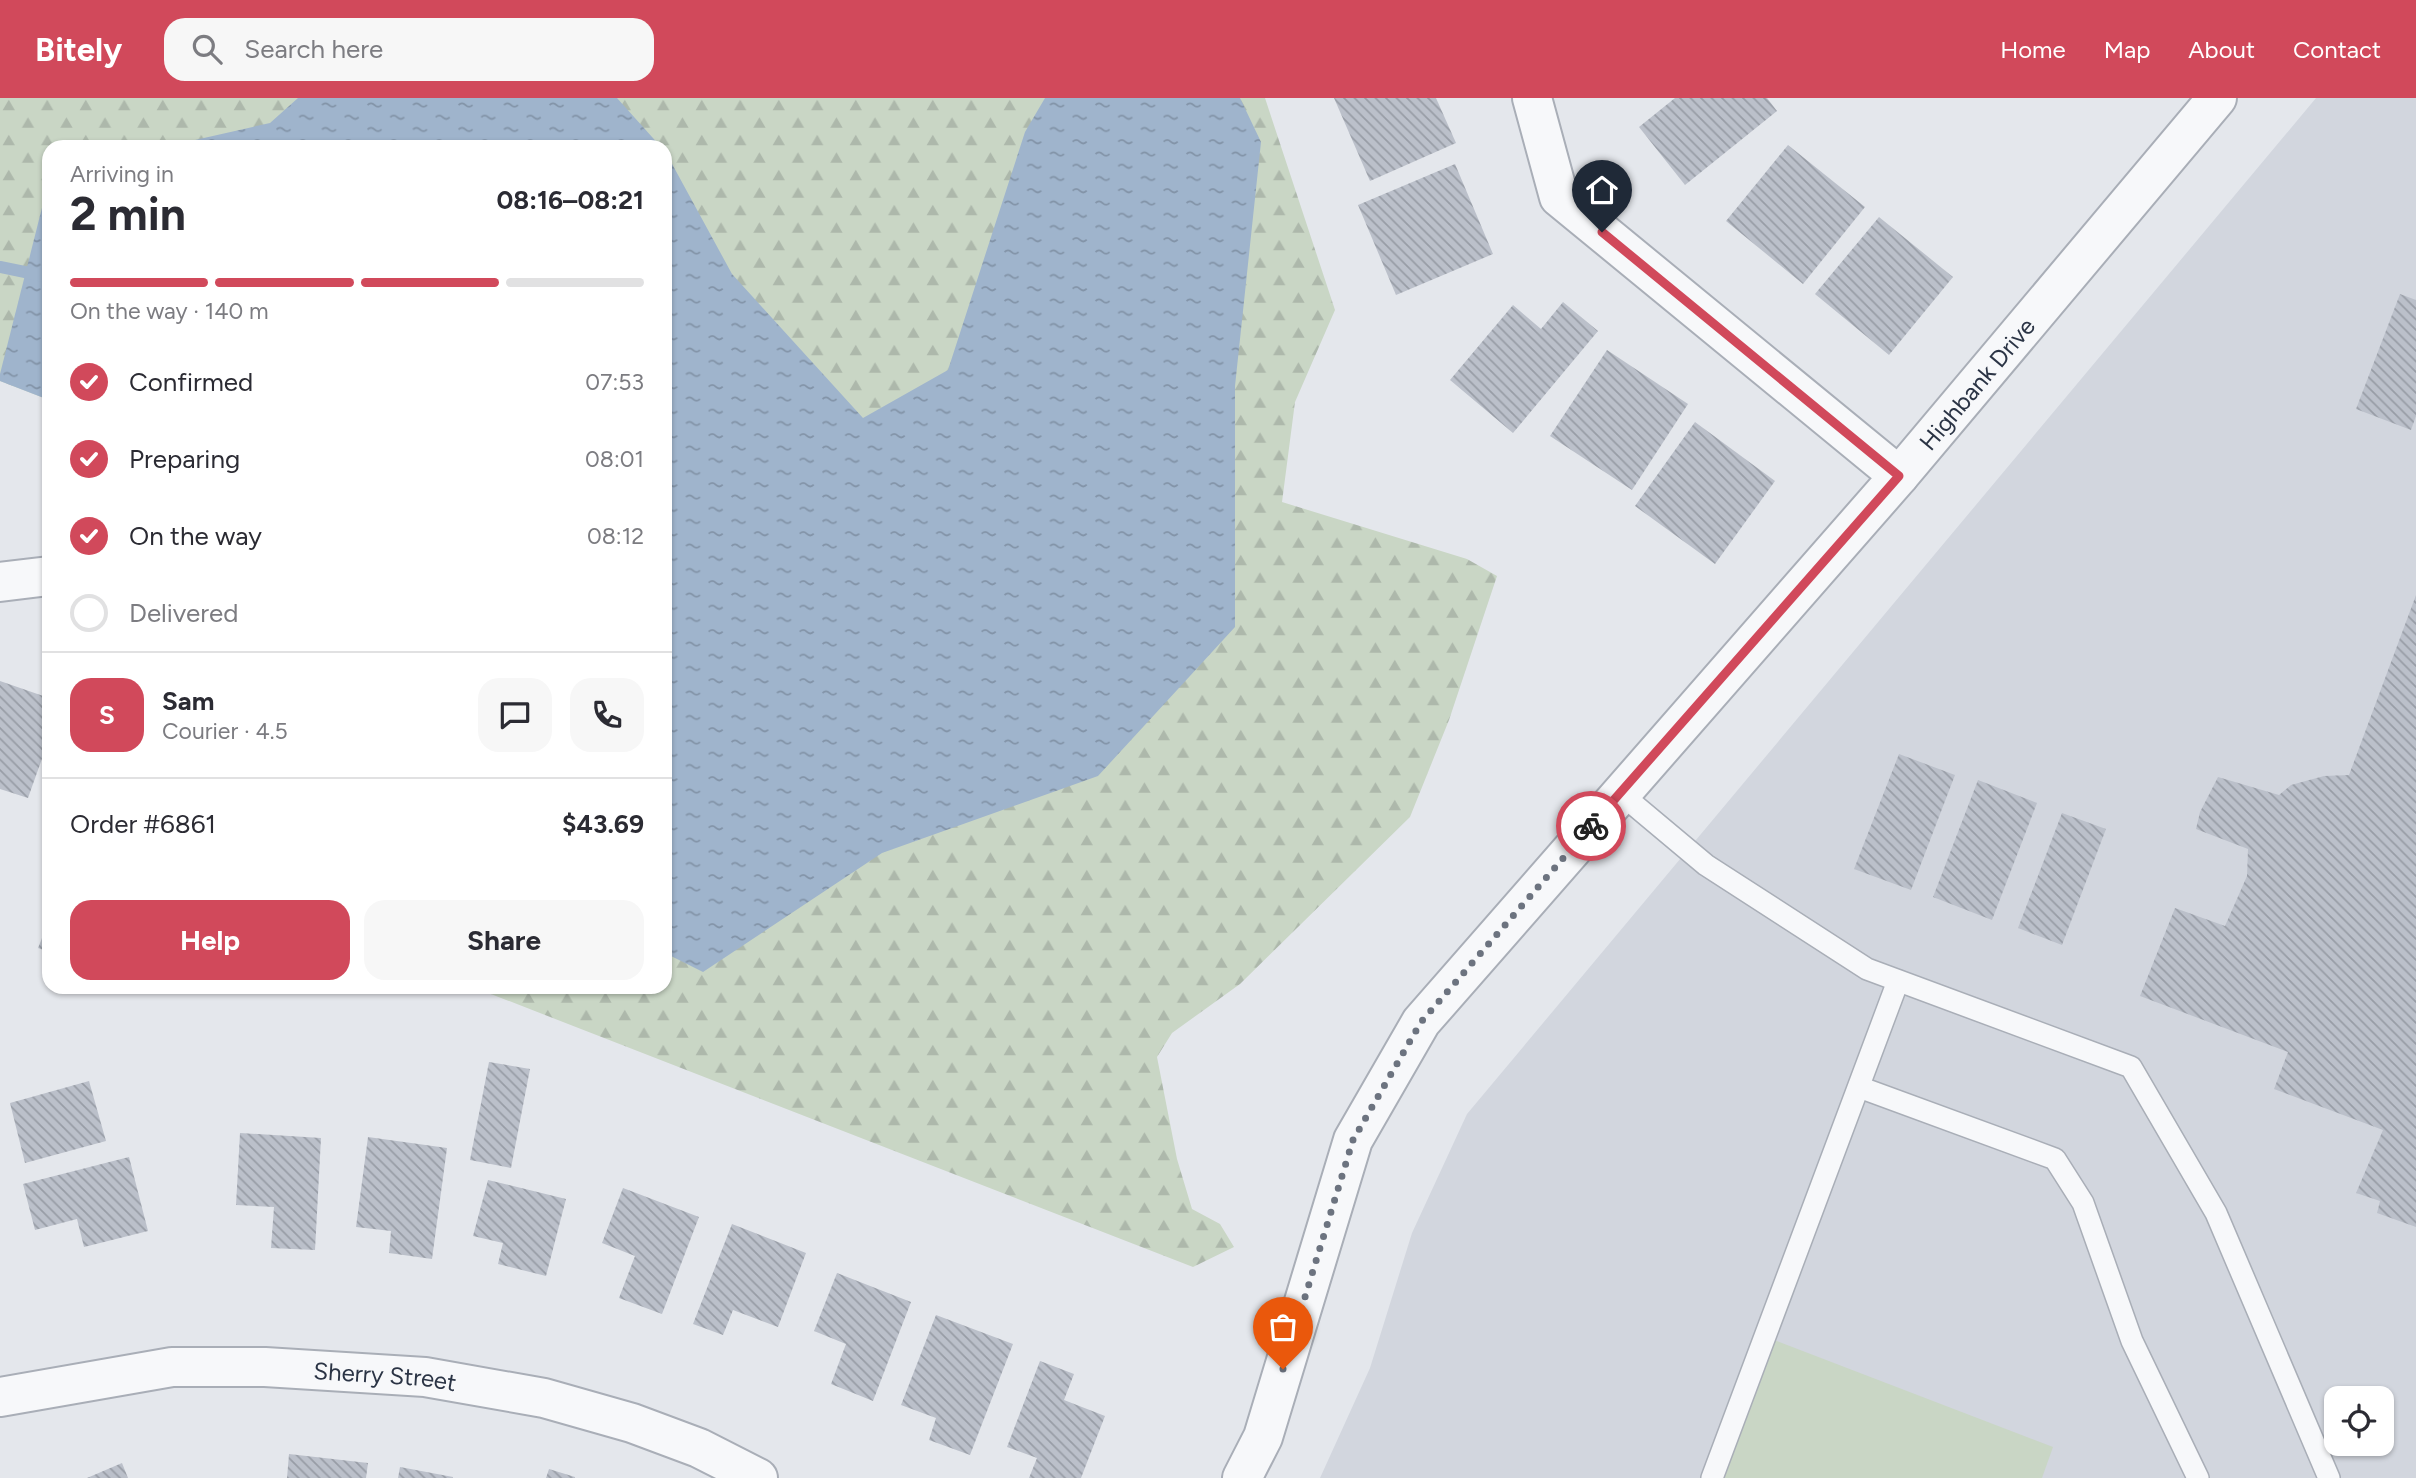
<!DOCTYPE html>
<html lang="en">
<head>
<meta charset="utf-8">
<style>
	body { margin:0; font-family:Figtree,sans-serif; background:#f7f7f7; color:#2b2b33; height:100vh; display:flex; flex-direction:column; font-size:26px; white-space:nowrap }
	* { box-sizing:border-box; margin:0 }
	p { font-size:23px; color:#7c7c81 }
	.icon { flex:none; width:38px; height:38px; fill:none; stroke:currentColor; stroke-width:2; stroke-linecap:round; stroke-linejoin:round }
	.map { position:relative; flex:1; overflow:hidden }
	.drawer { position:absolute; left:42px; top:42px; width:630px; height:854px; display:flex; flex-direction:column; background:#fff; border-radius:21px; box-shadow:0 2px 5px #0004 }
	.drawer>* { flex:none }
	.fabs { position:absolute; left:2324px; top:1288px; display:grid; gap:14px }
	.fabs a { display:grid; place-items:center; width:70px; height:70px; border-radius:14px; background:#fff; box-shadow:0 2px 5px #0004; font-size:35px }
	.pin { position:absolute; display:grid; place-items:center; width:60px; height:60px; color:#fff; margin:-72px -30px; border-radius:50% 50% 50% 0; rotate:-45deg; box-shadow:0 0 7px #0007 }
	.pin .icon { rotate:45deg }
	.courier { position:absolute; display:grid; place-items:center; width:70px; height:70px; margin:-35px; border:5px solid #d1495b; border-radius:50%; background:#fff; color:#222; box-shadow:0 2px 9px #0007 }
	.summary em { font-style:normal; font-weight:700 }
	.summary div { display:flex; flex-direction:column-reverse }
	.summary { display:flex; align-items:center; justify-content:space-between; height:119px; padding:0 28px }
	h1 { font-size:46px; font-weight:700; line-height:52px }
	.bar { display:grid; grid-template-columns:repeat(4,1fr); gap:10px 7px; align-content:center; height:84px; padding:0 28px }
	.bar i { height:9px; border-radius:5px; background:#e1e1e2 }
	.bar .current { background:#d1495b }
	.bar p { grid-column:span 4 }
	.line { display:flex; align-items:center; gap:18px; padding:0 28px; border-top:2px solid #e1e1e2 }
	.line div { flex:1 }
	.round { display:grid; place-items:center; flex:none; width:74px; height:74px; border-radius:21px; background:#f7f7f7 }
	ol { padding:0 28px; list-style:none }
	li { display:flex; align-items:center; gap:21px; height:77px }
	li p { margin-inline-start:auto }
	li .icon { padding:7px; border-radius:50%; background:#d1495b; color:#fff; stroke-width:4 }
	li:last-child { color:#7c7c81 }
	li i { width:38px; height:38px; border:4px solid #e1e1e2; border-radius:50% }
	.button { display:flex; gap:14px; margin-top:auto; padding:14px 28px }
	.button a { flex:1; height:80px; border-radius:21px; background:#d1495b; color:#fff; font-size:28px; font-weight:700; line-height:80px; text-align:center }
	.button a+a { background:#f7f7f7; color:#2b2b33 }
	header { display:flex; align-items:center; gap:42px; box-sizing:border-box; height:98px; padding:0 35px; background:#d1495b; color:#fff }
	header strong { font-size:33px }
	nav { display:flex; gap:38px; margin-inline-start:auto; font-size:24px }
	.search { width:490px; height:63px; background:#f7f7f7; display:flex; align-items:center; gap:18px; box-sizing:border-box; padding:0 24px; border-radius:21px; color:#7c7c81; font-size:26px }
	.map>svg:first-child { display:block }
</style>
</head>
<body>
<header>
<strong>Bitely</strong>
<div class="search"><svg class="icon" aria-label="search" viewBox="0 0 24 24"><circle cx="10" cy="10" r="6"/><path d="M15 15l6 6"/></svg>Search here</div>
<nav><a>Home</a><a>Map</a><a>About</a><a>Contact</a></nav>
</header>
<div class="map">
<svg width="2416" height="1380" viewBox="0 0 2416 1380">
	<defs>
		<pattern id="forest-firs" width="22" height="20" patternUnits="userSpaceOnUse" patternTransform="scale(1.75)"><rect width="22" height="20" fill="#c9d6c5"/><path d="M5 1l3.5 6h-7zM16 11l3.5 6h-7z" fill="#adb8ab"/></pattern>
		<pattern id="water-ripples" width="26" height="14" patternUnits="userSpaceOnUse" patternTransform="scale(1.75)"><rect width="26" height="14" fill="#9fb4cc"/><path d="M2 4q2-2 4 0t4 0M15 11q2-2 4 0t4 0" fill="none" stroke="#8293a7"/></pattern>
		<pattern id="building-back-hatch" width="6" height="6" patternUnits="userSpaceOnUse" patternTransform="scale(1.75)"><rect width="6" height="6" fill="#bbc0ca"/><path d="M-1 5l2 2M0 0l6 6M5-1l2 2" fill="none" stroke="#989da6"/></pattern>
	</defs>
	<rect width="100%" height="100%" fill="#e4e7ec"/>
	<path fill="#d2d6de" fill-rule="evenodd" d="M2316,0H2416V1380H1320L1370,1270L1412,1135L1467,1016ZM2336,1300H2382V1346H2336Z"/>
	<path fill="url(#forest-firs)" d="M0,0H1265L1335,212L1295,304L1282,404L1467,461L1497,478L1449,622L1410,719L1240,886L1172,935L1157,959L1177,1061L1192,1111L1220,1126L1234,1149L1193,1169L473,889H665V49H49V302L0,283Z"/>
	<path fill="#c9d6c5" d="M1774,1242L2053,1349L2042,1380H1722Z"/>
	<g fill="url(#water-ripples)">
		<path d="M298,0H617L661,49H164L270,25Z"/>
		<path d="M1045,0H1240L1261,44L1235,288V529L1098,678L882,755L703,874L665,855V53L732,176L863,320L948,272L1025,34Z"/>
		<path d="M49,82V302L0,283V276Z"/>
	</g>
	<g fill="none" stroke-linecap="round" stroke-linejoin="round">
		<path stroke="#9fb4cc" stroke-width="12" d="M0,169L49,179"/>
	</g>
	<g fill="url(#building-back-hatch)">
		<path d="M1334,0H1436L1456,45L1370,83Z"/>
		<path d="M1675,0H1767L1777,13L1685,87L1639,29Z"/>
		<path d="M1788,47L1865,109L1803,186L1726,123Z"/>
		<path d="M1455,66L1493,156L1396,197L1358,107Z"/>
		<path d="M1879,119L1953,179L1889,257L1815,196Z"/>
		<path d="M2400,196L2416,202V318L2411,332L2356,311Z"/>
		<path d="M1563,204L1598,233L1513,335L1450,282L1513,207L1541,231Z"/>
		<path d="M1607,252L1688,306L1632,392L1550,338Z"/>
		<path d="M1695,324L1775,383L1715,466L1635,408Z"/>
		<path d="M2416,497V1129L2377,1115L2380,1103L2356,1095L2383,1032L2274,991L2288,954L2140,898L2175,810L2225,828L2247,778L2248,751L2196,731L2200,714L2218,679L2279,697L2291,687L2324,678L2349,677Z"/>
		<path d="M0,583L49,600V641L28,700L0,691Z"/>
		<path d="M1899,656L1955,677L1911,792L1854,771Z"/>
		<path d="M1978,682L2037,705L1992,822L1933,799Z"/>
		<path d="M2062,715L2106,731L2062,847L2018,830Z"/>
		<path d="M49,823V854L38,850Z"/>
		<path d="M489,964L530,971L511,1070L470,1062Z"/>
		<path d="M89,983L106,1043L25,1065L10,1005Z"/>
		<path d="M240,1035L321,1040L315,1152L271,1150L274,1109L236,1107Z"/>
		<path d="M368,1039L447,1050L432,1161L389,1155L391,1133L356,1129Z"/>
		<path d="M129,1059L148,1133L84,1149L77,1121L35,1132L23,1086Z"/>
		<path d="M488,1082L566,1101L546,1178L498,1166L503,1145L473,1138Z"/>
		<path d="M623,1090L699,1119L662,1216L619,1200L635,1158L602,1145Z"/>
		<path d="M732,1126L806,1155L778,1229L733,1212L723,1237L693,1226Z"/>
		<path d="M837,1175L911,1204L873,1303L831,1286L846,1246L814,1233Z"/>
		<path d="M936,1217L1013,1246L970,1357L929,1342L936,1320L901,1307Z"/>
		<path d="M1040,1263L1074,1276L1064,1302L1105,1318L1081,1380H1029L1037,1360L1007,1349Z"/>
		<path d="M289,1356L368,1365L366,1380H287Z"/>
		<path d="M122,1365L128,1380H87Z"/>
		<path d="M400,1369L453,1379V1380H398Z"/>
		<path d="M549,1371L575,1379V1380H546Z"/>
	</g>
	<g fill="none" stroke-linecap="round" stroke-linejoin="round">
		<defs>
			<g id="service">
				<path d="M1620,695L1706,767L1867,871L2131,969L2216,1115L2329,1380"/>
				<path d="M1859,989L2055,1061L2083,1105L2132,1243L2198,1380"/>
				<path d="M1712,1380L1898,883"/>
			</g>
			<g id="minor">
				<path d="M1532,0L1559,99L1899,378"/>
				<path d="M0,484L49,478"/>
			</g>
			<g id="tertiary">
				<path id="s1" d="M0,1299L172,1269H265L425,1279L544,1300L632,1325L699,1350L758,1380"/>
				<path id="s2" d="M1242,1380L1263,1339L1353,1042L1421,924L1899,378L2217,0"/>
			</g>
		</defs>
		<use href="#service" stroke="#a9aeb7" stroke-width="24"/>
		<use href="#minor" stroke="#a9aeb7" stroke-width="42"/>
		<use href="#tertiary" stroke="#a9aeb7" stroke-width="42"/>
		<use href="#service" stroke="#f7f8fa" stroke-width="21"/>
		<use href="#minor" stroke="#f7f8fa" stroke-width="38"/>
		<use href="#tertiary" stroke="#f7f8fa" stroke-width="38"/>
	</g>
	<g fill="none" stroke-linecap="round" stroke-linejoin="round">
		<path stroke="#6c737f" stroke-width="7" stroke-dasharray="0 12.6" d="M1283,1271L1353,1042L1421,924L1591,728"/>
		<path stroke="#d1495b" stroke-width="9" d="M1591,728L1899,378L1602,134"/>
	</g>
	<g text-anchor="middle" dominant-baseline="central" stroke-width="7" stroke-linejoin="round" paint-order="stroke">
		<g font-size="24" fill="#2b3445" stroke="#f4f6f9">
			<text stroke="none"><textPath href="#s2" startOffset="1339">Highbank Drive</textPath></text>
			<text stroke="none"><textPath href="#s1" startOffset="388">Sherry Street</textPath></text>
		</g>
	</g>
</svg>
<div class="fabs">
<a><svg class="icon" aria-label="locate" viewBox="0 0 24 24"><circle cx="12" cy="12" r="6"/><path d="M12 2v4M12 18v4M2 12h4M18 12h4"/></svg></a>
</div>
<div class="pin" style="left:1283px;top:1271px;background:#ea580c"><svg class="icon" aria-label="bag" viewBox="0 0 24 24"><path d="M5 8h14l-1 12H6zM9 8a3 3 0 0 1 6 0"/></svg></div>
<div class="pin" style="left:1602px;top:134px;background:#1f2937"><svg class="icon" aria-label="home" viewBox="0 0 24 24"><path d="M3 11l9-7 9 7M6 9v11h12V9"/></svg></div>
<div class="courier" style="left:1591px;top:728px"><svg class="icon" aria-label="bike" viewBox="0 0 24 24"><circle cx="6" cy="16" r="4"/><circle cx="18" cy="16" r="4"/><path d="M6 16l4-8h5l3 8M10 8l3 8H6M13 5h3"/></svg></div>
<section class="drawer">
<div class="summary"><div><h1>2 min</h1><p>Arriving in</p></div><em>08:16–08:21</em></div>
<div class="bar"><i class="current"></i><i class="current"></i><i class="current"></i><i></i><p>On the way · 140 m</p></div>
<ol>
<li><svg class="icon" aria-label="check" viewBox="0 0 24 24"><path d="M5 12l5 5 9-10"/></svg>Confirmed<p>07:53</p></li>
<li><svg class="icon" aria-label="check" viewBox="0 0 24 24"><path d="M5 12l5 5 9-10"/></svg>Preparing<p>08:01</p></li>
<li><svg class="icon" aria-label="check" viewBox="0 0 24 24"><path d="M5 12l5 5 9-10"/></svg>On the way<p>08:12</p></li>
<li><i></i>Delivered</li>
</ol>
<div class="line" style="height:126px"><b class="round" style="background:#d1495b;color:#fff">S</b><div><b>Sam</b><p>Courier · 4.5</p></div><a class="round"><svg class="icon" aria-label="chat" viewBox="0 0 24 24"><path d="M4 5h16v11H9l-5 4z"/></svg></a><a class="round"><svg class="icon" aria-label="phone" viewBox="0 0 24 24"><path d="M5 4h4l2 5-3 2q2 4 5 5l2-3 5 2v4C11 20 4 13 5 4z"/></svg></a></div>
<div class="line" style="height:91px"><div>Order #6861</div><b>$43.69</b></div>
<div class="button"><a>Help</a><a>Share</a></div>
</section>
</div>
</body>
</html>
